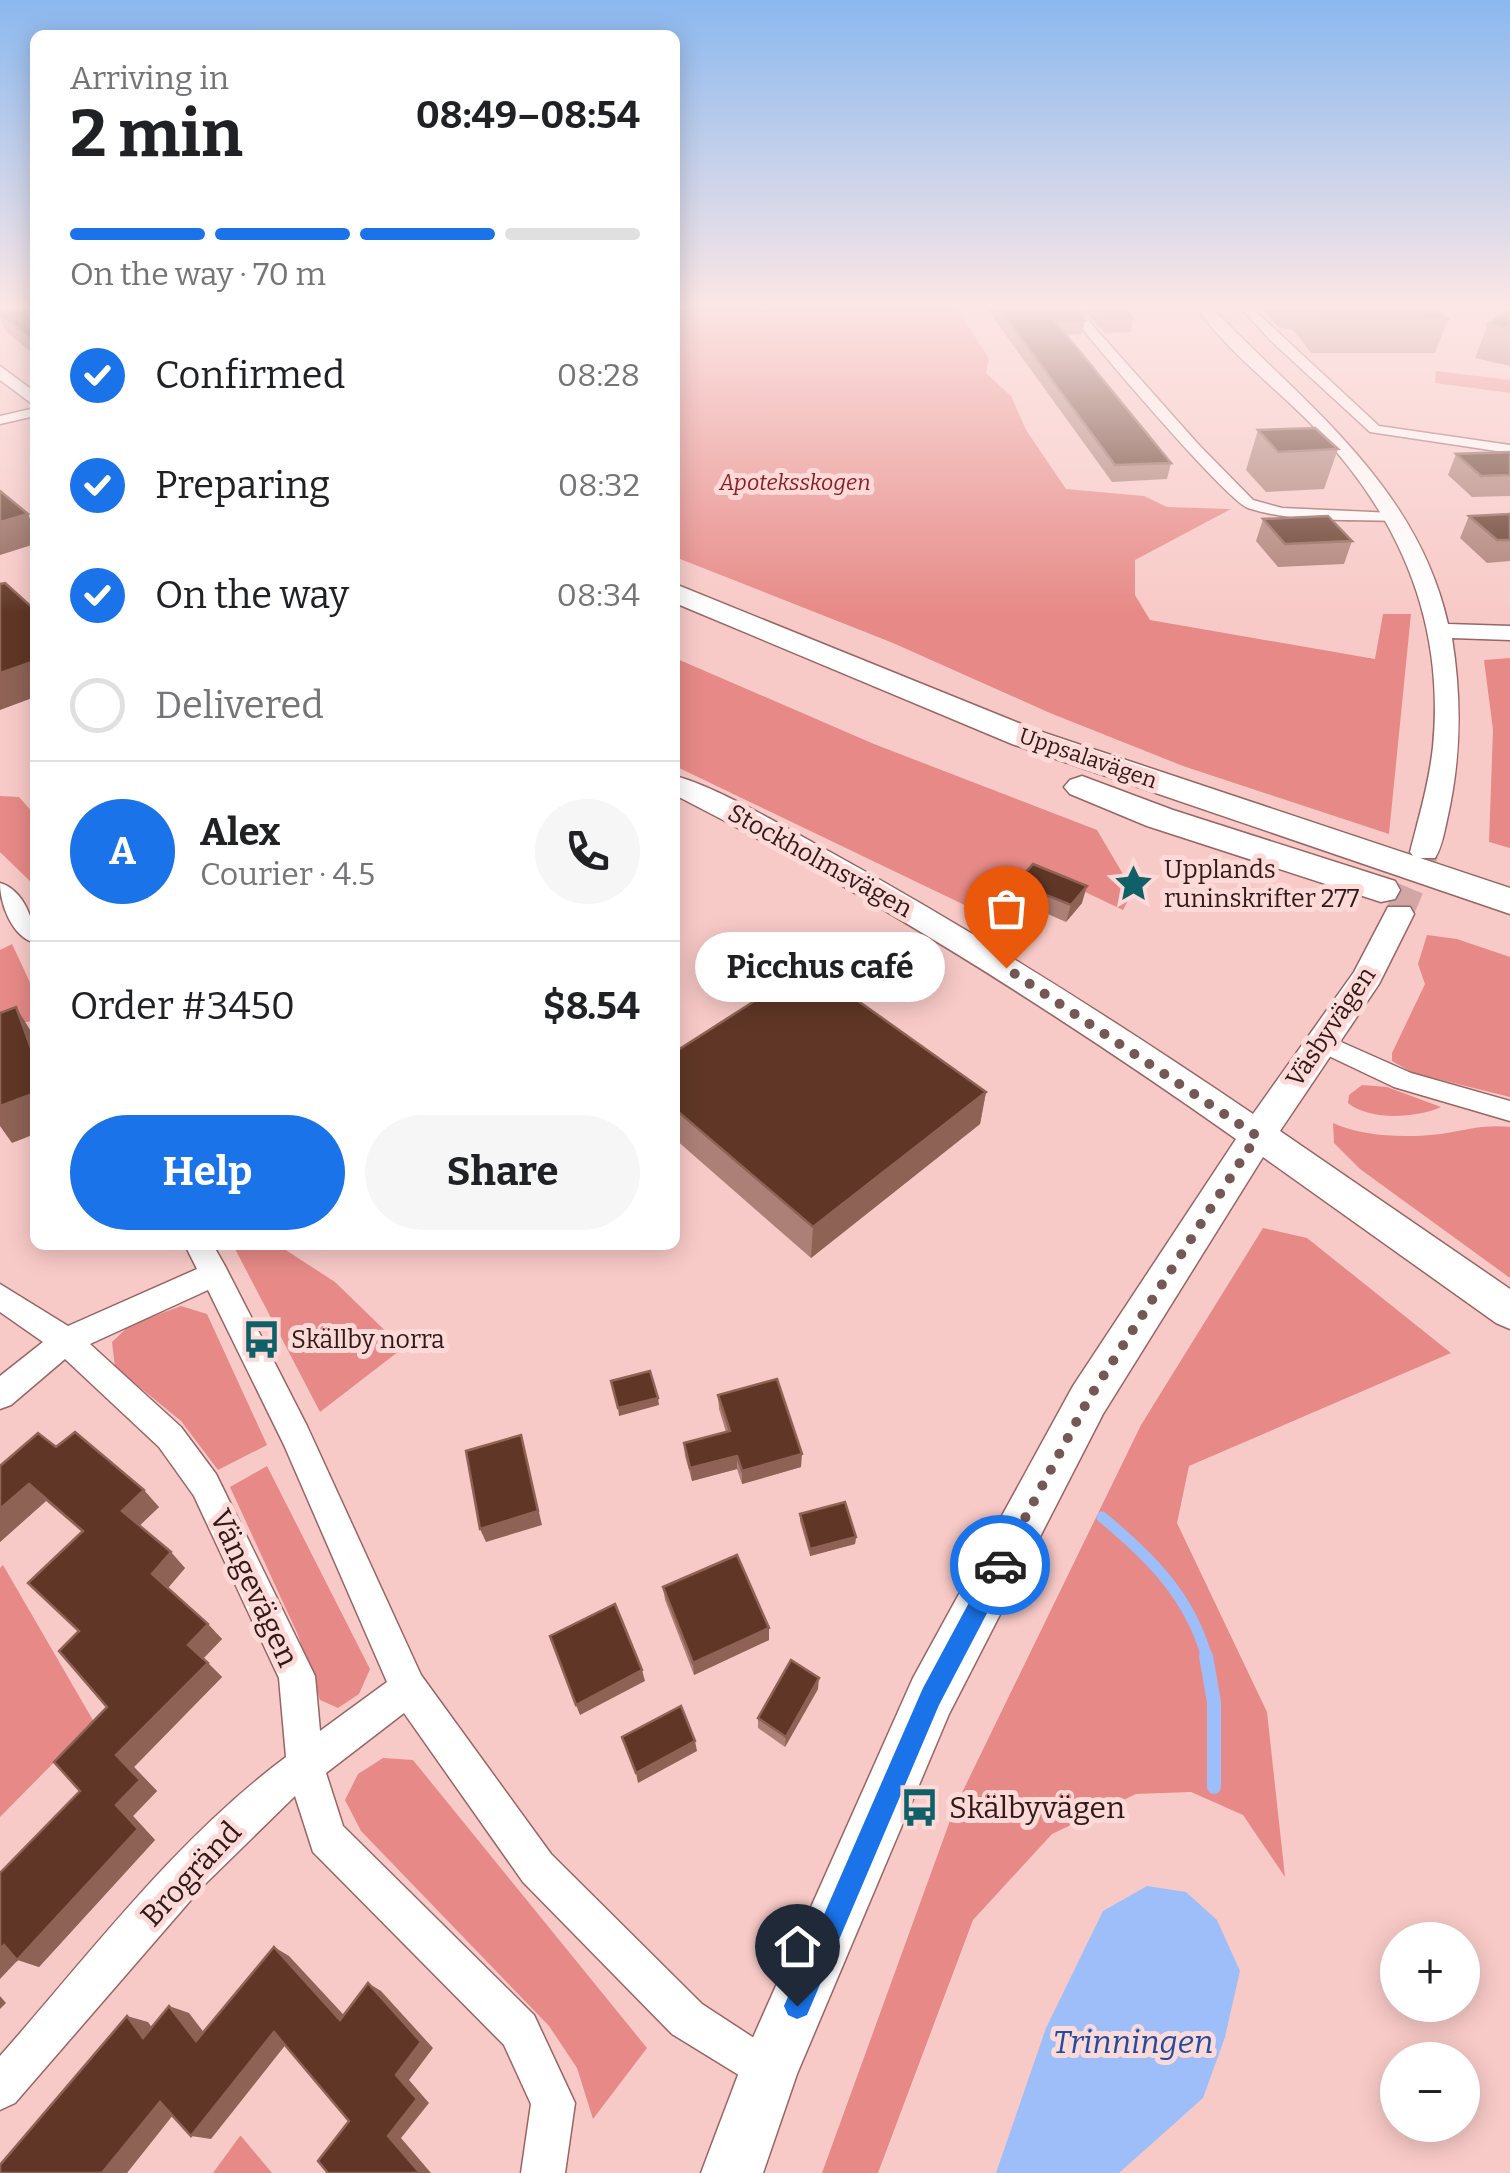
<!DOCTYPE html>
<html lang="en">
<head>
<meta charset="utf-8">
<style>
	body { margin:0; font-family:Bitter,serif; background:#f6f6f6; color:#202124; height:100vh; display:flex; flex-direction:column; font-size:38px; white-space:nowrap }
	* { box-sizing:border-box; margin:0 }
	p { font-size:32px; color:#757577 }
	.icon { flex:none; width:55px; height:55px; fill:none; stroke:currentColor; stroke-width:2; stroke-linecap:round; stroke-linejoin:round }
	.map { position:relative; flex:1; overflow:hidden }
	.panel { position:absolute; left:30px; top:30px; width:650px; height:1220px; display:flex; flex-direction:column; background:#fff; border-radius:15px; box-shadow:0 5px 25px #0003 }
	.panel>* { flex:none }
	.tools { position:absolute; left:1380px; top:1922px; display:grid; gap:20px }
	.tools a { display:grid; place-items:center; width:100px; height:100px; border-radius:50%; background:#fff; box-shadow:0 5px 25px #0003; font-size:50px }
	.pin { position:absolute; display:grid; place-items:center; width:85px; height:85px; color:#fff; margin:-102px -42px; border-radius:50% 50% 50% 0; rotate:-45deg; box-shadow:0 0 10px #0007 }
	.pin .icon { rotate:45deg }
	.courier { position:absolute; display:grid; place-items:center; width:100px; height:100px; margin:-50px; border:8px solid #1a73e8; border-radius:50%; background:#fff; color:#222; box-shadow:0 2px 12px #0007 }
	.bubble { position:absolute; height:70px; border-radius:35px; background:#fff; box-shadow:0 5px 25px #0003; font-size:32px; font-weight:700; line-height:70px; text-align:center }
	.head em { font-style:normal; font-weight:700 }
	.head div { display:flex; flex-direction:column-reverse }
	.head { display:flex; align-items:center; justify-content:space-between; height:170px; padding:0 40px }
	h1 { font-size:65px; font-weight:700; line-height:75px }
	.bar { display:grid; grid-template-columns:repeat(4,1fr); gap:15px 10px; align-content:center; height:120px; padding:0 40px }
	.bar i { height:12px; border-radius:8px; background:#e0e0e0 }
	.bar .active { background:#1a73e8 }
	.bar p { grid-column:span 4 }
	.line { display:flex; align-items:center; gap:25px; padding:0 40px; border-top:2px solid #e0e0e0 }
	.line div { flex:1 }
	.round { display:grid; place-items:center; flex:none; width:105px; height:105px; border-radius:52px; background:#f6f6f6 }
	ol { padding:0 40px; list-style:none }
	li { display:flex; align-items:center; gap:30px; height:110px }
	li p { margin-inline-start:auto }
	li .icon { padding:10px; border-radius:50%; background:#1a73e8; color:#fff; stroke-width:4 }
	li:last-child { color:#757577 }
	li i { width:55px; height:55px; border:5px solid #e0e0e0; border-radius:50% }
	.primary-button { display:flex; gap:20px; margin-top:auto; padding:20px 40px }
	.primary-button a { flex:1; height:115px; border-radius:60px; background:#1a73e8; color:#fff; font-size:40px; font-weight:700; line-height:115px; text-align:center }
	.primary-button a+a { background:#f6f6f6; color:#202124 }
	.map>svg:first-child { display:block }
</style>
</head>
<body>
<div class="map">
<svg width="1510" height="2173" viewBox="0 0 1510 2173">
	<rect width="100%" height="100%" fill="#f8cac7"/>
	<g fill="#e78a87">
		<path d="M675,309H957L989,358L986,373L1011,396L1026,430L1066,489L1144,496L1167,507L1231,509L1135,560V595L1150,620L1375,659L1383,614H1411L1389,834L1183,766L1050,713L893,643L675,557Z"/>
		<path d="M1436,371L1510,380V393L1435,383Z"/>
		<path d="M675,658L874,744L1097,830L1133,891L1123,910L1039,870L977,911L675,766Z"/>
		<path d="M1510,658V848L1489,842L1493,730L1484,660Z"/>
		<path d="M0,796L19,797L35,815V886L0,852Z"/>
		<path d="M1427,935L1457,939L1510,957V1097L1413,1073L1392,1061V1053L1425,984L1418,964Z"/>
		<path d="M12,944L35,993V1020L0,1028V950Z"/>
		<path d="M1362,1085L1387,1087L1441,1107C1417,1118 1369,1121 1348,1103L1349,1095Z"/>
		<path d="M1333,1123C1363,1137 1407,1138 1441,1134C1465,1130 1485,1124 1510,1127V1278L1360,1169L1334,1143Z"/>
		<path d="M1263,1228L1307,1238L1451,1353L1189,1466L1177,1523L1267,1712L1285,1877L1243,1815L1191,1792L1136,1794L1052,1834L973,1920L878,2173H822L955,1807L1141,1425Z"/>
		<path d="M233,1245H278L335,1282L403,1348L320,1412Z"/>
		<path d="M181,1306L207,1314L267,1445L218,1470L181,1421L115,1367L112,1342L130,1325Z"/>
		<path d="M267,1466L370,1669L359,1694L338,1708L320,1700L298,1635L230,1487Z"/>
		<path d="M3,1565L94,1722L0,1817V1568Z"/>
		<path d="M383,1758L413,1760L647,2048L593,2119L577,2068L549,2026L361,1831L345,1800L358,1774Z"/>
		<path d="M240,2136H241L272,2173H213Z"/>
	</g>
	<path fill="#9dbef9" d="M1147,1886L1186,1892L1217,1920L1240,1971L1225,2037L1203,2098L1119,2173H996L1046,2028L1103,1911Z"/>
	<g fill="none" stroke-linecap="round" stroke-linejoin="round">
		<path stroke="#9dbef9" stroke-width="11" d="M1102,1517C1150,1557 1190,1596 1207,1658"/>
		<path stroke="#9dbef9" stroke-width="14" d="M1206,1656L1214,1702V1787"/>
		<path stroke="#d0a7a4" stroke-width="28" stroke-dasharray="28 14" stroke-linecap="butt" d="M1399,914L1425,852"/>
		<defs>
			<g id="street">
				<path d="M1067,309H1078L1199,445L1253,500L1282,508L1394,513L1401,517L1394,521C1346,519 1294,523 1248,508C1226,500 1086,336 1067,309Z"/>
				<path d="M1242,309H1253L1379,426L1510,445V453L1370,432L1271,341Z"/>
				<path d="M35,408V416L0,424V416Z"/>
				<path d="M0,883C24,890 35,922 35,943C12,937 0,904 0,883Z"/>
				<path d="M1323,1034L1411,1073L1510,1101V1121L1394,1087L1314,1049L1311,1043Z"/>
				<path d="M185,1245H213L225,1266L307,1426L421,1675L551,1854L702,2004L783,2057L789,2072L783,2087L768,2093L672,2034L523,1882L404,1713L326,1773L343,1826L534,2015L575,2103L565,2173H521L531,2104L504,2045L313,1852L295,1796L203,1886L15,2103L0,2110V2056C90,1954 176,1839 286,1757L279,1678L194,1496L159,1447L65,1359L11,1405L0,1409V1376L43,1342L0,1312V1284L68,1326L197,1269ZM208,1290L284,1445L387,1682L320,1731L315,1676L216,1474L181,1427L90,1344Z"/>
			</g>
			<g id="secondary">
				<path d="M1198,309H1213C1307,406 1417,486 1448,624L1510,626V640L1452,638C1462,701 1461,759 1447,820C1444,833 1442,847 1435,858H1415L1410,852C1419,817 1429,783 1433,747C1445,623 1400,517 1315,428C1278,389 1228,353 1198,309Z"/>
				<path d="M0,366L35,392V406L0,380Z"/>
				<path d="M675,776C718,787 791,831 832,853C977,933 1116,1021 1253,1114L1354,972L1388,907H1410L1414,914L1379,984L1280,1131L1510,1289V1329L1496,1323L1263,1157L1103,1414L949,1714L797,2074L763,2173H701L747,2051L913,1678L1073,1386L1236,1139C1056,1012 871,895 675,795Z"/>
			</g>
			<g id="highway">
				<path d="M675,584L1036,730L1510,888V914L1012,744L675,603Z"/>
				<path d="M1082,776L1173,810L1395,881L1400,890L1395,899L1381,902L1147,826L1070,794L1064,787L1070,780Z"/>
			</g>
		</defs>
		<use href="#street" stroke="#986563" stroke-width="3"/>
		<use href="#secondary" stroke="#986563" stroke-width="3"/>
		<use href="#highway" stroke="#986563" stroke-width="3"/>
		<use href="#street" fill="#fff" fill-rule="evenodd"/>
		<use href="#secondary" fill="#fff" fill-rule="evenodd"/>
		<use href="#highway" fill="#fff" fill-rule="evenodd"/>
	</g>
	<g fill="#ac8076">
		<path d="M35,309V355L6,332L0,317V313Z"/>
		<path d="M987,309H1076L1085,320L1082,334L1067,335L1171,463L1167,479L1112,482Z"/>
		<path d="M1083,309H1125L1133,318L1131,332L1105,333Z"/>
		<path d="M1263,309H1436L1448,319L1435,353H1311L1293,330L1278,327Z"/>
		<path d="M1510,309V366L1475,358L1488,324Z"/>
		<path d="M1258,430L1338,449L1324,489L1266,492L1246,470Z"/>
		<path d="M1510,452V496L1472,497L1448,475L1456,454Z"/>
		<path d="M1510,514V561L1487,563L1460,538L1469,516Z"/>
		<path d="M1263,519L1352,541L1344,564L1278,567L1256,541Z"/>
		<path d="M1016,883L1082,903L1066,922L1013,899Z"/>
		<path d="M675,1052L986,1092L980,1124L811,1258L675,1139Z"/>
		<path d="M718,1395L801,1467L742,1484L737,1469L692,1481L685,1456L684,1443L726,1432L719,1409Z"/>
		<path d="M56,1447L159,1507L139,1526L185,1568L168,1588L222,1639L203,1658L222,1677L134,1767L157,1791L133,1816L155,1840L39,1967L18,1960L80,1791L107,1707L79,1631L82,1532L46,1501L0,1542Z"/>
		<path d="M800,1514L856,1537L855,1544L810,1556L800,1521Z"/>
		<path d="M663,1587L769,1628V1640L694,1675L665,1600Z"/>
		<path d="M818,1689L785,1747L758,1728V1718Z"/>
	</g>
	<g fill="#8e6356">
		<path d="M28,514L35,531V544L0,555V522Z"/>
		<path d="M35,661V697L0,710V673Z"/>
		<path d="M1087,886L1082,903L1066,922L1071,905Z"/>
		<path d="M16,1007L35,1038V1059Z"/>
		<path d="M986,1092L980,1124L811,1258L813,1227Z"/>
		<path d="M35,1093V1134L12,1143L0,1126V1106Z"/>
		<path d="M658,1398L659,1405L619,1416L618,1408Z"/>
		<path d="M521,1435L542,1525L486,1542L480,1529Z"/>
		<path d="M802,1454L801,1467L742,1484V1471Z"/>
		<path d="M737,1456V1469L692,1481L690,1468Z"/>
		<path d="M29,1484L46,1501L0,1542V1509Z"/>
		<path d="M144,1490L159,1507L137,1528L122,1511Z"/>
		<path d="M856,1537L855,1544L810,1556V1549Z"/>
		<path d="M171,1552L185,1568L167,1589L152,1574Z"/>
		<path d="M208,1624L222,1639L203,1659L188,1645Z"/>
		<path d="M769,1628V1640L694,1675L693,1663Z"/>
		<path d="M208,1663L222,1677L134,1767L157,1791L133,1816L155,1840L39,1967L18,1960L0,1979V1949L116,1805V1755Z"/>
		<path d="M642,1670L645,1681L580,1715L576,1705Z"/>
		<path d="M819,1678L818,1689L785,1747L786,1737Z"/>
		<path d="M695,1741L697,1751L638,1783L636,1773Z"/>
		<path d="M274,1947L289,1956L354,2026L340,2020Z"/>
		<path d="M368,1983L381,1991L433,2048L409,2080L429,2103L401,2138L431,2173H420L388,2136Z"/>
		<path d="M0,1996L6,2003L0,2009Z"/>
		<path d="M169,2006L189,2013L215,2047L196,2041Z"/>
		<path d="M127,2016L148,2022L164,2044L143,2038Z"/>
		<path d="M274,2032L291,2038L211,2139L191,2136Z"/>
		<path d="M160,2102L181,2105L127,2173H102Z"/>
	</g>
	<g fill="#603726" stroke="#8e6356" stroke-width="2.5">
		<path d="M21,309H35V342L0,314V313Z"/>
		<path d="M999,309H1076L1085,320L1055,321L1171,463L1115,465Z"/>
		<path d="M1098,309H1125L1133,318L1107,319Z"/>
		<path d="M1313,309H1436L1448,319L1322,318Z"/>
		<path d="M1510,309V329L1488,324Z"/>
		<path d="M1315,428L1338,449L1278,452L1258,430Z"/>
		<path d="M1510,452V475L1481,476L1456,454Z"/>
		<path d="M0,491L28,514L0,522Z"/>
		<path d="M1510,514V540H1497L1469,516Z"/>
		<path d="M1328,516L1352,541L1285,544L1263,519Z"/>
		<path d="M5,583L35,610V661L0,673V584Z"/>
		<path d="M1033,864L1087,886L1071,905L1016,883Z"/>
		<path d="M809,966L986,1092L813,1227L675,1109V1052Z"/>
		<path d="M16,1007L35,1059V1093L0,1106V1013Z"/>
		<path d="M650,1371L658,1398L618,1408L611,1381Z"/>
		<path d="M777,1379L802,1454L742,1471L737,1456L690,1468L684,1443L730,1431L718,1395Z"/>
		<path d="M75,1432L144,1490L122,1511L171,1552L152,1574L208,1624L188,1645L208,1663L116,1755L140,1780L116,1805L138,1829L17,1960L4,1945L0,1949V1873L80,1791L54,1762L107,1707L59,1651L79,1631L28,1583L83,1531L29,1484L0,1509V1466L38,1433L56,1447Z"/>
		<path d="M521,1435L538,1511L480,1529L466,1451Z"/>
		<path d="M845,1502L856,1537L810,1549L800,1514Z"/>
		<path d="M737,1555L769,1628L693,1663L663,1587Z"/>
		<path d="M615,1604L642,1670L576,1705L550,1636Z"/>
		<path d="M791,1660L819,1678L786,1737L758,1718Z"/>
		<path d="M681,1706L695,1741L636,1773L622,1737Z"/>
		<path d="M274,1947L340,2020L368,1983L421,2042L396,2075L417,2099L388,2136L420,2173H328L318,2161L349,2121L274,2032L191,2136L160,2102L102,2173H0V2165L127,2016L143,2038L169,2006L196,2041Z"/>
	</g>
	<linearGradient id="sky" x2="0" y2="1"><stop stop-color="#8ab8ef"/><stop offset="0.5" stop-color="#fce7e6"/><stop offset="1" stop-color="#fce7e6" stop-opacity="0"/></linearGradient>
	<rect width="1510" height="613" fill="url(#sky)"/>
	<path fill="#1a73e8" d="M1000,1555L1008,1558L1011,1565L1008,1573L939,1705L807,2015L797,2019L788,2015L784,2006L923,1688L993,1558Z"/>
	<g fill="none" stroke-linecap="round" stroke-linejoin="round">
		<path stroke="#755856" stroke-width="10" stroke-dasharray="0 18" d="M1000,1565L1088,1400L1257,1136L1006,968"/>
	</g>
	<defs>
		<symbol id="sight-bare" viewBox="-9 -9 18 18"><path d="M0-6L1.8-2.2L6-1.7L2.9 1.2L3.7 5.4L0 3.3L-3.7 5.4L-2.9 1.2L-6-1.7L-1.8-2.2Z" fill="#106167" stroke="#fddad8" stroke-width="2.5" paint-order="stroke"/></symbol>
		<symbol id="bus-bare" viewBox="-9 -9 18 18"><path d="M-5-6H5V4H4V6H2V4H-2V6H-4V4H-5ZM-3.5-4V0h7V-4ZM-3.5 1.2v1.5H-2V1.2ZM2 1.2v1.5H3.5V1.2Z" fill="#106167" stroke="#fddad8" stroke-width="2.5" paint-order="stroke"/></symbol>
	</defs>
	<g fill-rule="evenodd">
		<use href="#sight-bare" x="1106" y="856" width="55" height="55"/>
		<use href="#bus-bare" x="234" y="1312" width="55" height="55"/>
		<use href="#bus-bare" x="892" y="1780" width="55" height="55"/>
	</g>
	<g text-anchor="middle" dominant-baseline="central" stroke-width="10" stroke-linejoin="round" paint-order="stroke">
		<g font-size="22" font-style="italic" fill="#8b1d26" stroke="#fddad8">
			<text x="795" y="482">Apoteksskogen</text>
		</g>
		<g font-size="22" fill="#2e1a19" stroke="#fddad8">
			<text transform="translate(1088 758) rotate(19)">Uppsalavägen</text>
		</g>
		<g font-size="25" fill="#2e1a19" stroke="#fddad8">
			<text transform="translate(820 861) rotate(29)">Stockholmsvägen</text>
			<text transform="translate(1331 1027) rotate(-56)">Väsbyvägen</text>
		</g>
		<g font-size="25" fill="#2e1a19" stroke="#fddad8" text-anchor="start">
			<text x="1164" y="870">Upplands<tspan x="1164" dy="29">runinskrifter 277</tspan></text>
			<text x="291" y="1340">Skällby norra</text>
		</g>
		<g font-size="30" fill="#2e1a19" stroke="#fddad8">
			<text transform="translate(254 1588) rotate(65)">Vängevägen</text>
			<text transform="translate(191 1874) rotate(-47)">Brogränd</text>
		</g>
		<g font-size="30" fill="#2e1a19" stroke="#fddad8" text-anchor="start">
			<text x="949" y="1808">Skälbyvägen</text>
		</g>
		<g font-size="32" font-style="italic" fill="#224ca0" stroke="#fddad8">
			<text x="1133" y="2042">Trinningen</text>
		</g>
	</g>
</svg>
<div class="tools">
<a>+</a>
<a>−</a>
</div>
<div class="pin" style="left:1006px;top:968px;background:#ea580c"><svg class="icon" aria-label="bag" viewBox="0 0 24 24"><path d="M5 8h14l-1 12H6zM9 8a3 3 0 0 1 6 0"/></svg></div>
<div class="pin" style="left:797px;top:2006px;background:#1f2937"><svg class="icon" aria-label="home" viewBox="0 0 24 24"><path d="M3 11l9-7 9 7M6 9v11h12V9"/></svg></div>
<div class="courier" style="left:1000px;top:1565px"><svg class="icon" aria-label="car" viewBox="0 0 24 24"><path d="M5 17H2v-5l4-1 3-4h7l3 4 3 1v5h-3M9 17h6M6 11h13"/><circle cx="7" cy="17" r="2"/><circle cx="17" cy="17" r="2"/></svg></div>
<div class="bubble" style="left:695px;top:932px;width:250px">Picchus café</div>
<section class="panel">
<div class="head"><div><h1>2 min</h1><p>Arriving in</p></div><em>08:49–08:54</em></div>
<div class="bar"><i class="active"></i><i class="active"></i><i class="active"></i><i></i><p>On the way · 70 m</p></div>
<ol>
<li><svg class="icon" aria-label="check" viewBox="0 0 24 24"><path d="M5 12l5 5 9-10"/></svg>Confirmed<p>08:28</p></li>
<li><svg class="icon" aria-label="check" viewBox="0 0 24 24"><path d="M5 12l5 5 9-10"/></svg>Preparing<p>08:32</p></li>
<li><svg class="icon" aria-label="check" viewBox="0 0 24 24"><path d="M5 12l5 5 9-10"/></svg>On the way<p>08:34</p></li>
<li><i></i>Delivered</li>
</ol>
<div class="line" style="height:180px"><b class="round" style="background:#1a73e8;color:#fff">A</b><div><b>Alex</b><p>Courier · 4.5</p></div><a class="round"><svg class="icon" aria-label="phone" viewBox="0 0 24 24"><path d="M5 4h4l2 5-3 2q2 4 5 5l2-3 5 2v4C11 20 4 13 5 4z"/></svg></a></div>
<div class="line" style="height:130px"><div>Order #3450</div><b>$8.54</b></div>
<div class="primary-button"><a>Help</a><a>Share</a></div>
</section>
</div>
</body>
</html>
